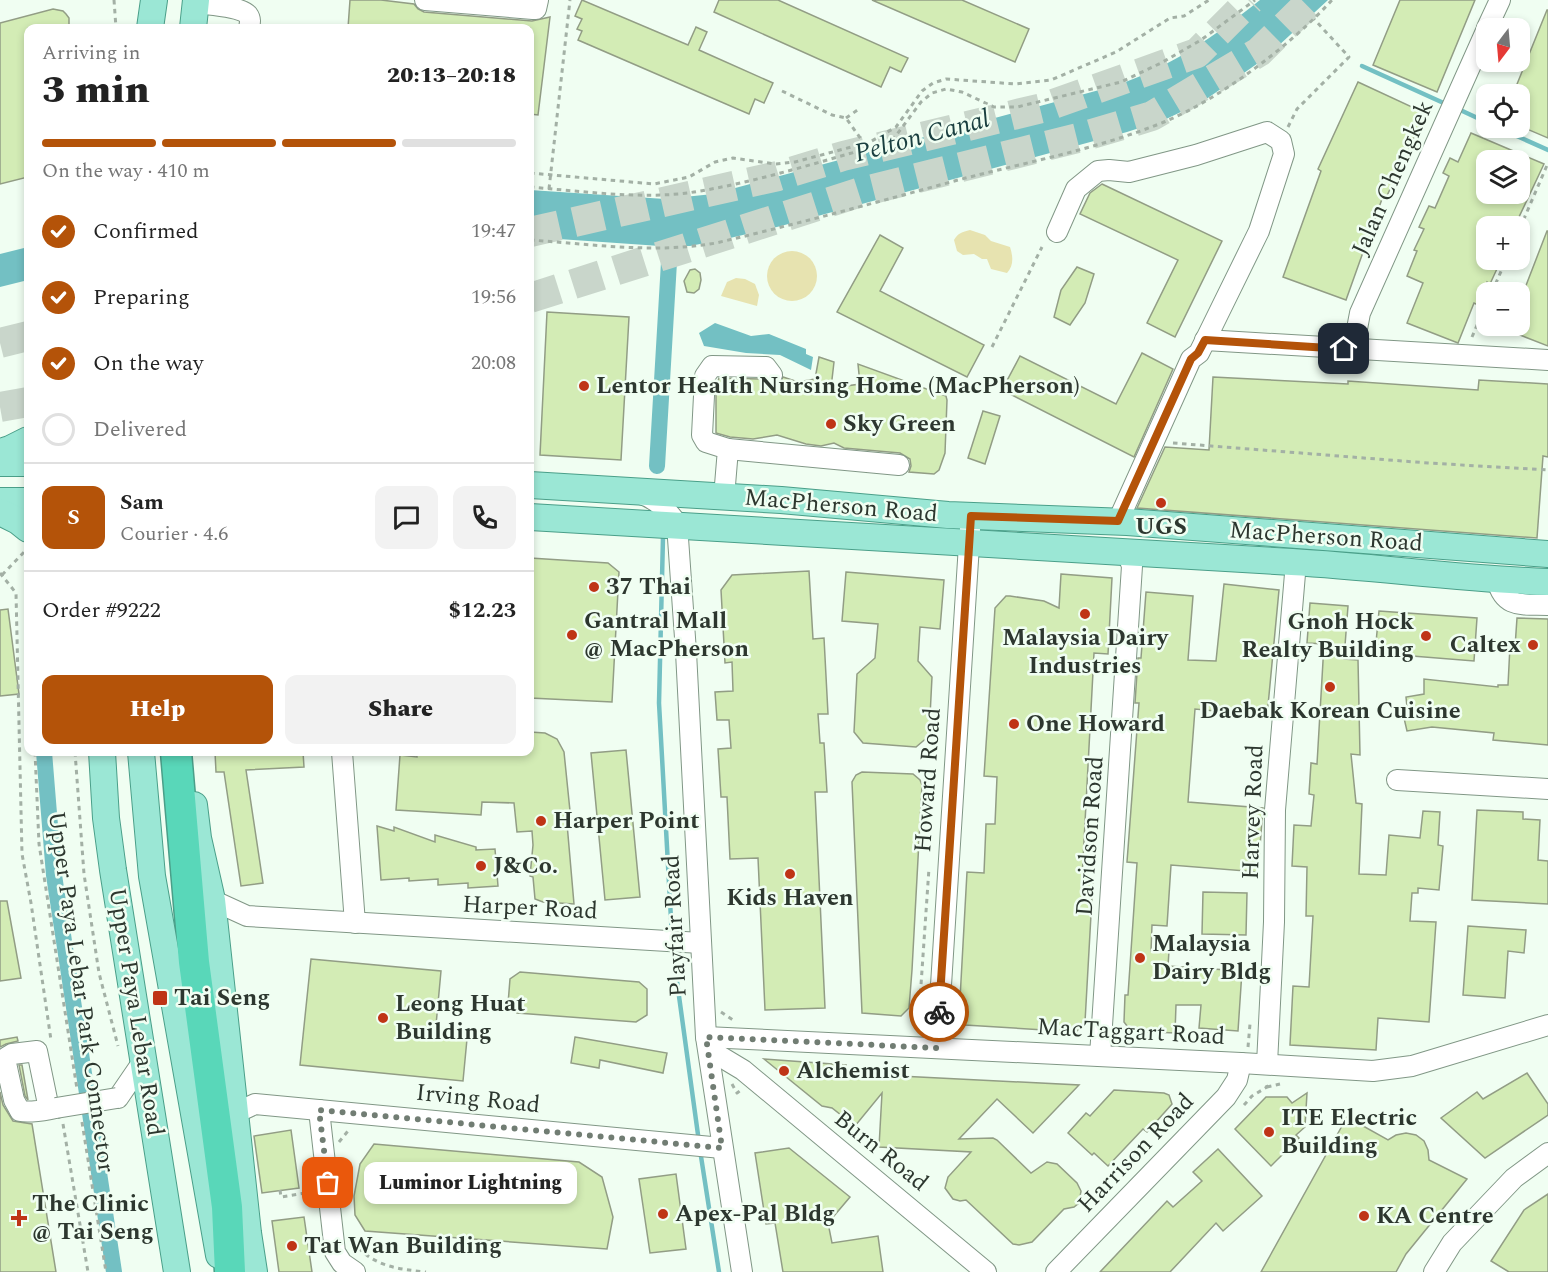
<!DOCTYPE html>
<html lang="en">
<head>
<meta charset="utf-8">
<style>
	body { margin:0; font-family:Spectral,serif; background:#f2f2f2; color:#222; height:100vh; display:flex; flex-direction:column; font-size:22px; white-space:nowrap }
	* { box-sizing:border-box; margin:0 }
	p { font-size:20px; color:#767676 }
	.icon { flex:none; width:33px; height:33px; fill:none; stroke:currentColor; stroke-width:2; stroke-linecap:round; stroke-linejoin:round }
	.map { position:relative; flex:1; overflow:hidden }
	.panel { position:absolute; left:24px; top:24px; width:510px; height:732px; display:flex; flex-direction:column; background:#fff; border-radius:12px; box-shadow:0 3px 9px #0003 }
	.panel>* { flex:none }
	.needle { width:39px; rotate:196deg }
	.controls { position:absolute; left:1476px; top:18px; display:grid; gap:12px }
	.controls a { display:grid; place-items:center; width:54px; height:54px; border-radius:12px; background:#fff; box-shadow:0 3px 9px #0003; font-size:30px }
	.pin { position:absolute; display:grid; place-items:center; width:51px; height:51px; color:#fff; margin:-26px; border-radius:12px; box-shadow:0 3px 9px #0006 }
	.courier { position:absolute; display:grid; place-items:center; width:60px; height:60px; margin:-30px; border:4px solid #b45309; border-radius:50%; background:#fff; color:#222; box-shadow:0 2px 8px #0007 }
	.bubble { position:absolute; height:42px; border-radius:12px; background:#fff; box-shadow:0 3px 9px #0003; font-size:20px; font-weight:800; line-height:42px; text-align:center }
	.summary em { font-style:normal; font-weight:800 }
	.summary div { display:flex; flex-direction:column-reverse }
	.summary { display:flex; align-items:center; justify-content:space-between; height:102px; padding:0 18px }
	h1 { font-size:39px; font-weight:800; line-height:45px }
	.bar { display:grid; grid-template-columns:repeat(4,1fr); gap:9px 6px; align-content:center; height:72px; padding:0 18px }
	.bar i { height:8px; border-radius:4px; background:#e0e0e0 }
	.bar .active { background:#b45309 }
	.bar p { grid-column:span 4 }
	.line { display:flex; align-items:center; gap:15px; padding:0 18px; border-top:2px solid #e0e0e0 }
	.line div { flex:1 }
	.round { display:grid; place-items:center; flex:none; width:63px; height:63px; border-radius:12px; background:#f2f2f2 }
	ol { padding:0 18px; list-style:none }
	li { display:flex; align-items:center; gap:18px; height:66px }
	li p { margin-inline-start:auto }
	li .icon { padding:6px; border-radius:50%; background:#b45309; color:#fff; stroke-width:4 }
	li:last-child { color:#767676 }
	li i { width:33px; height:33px; border:3px solid #e0e0e0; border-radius:50% }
	.button { display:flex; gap:12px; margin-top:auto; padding:12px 18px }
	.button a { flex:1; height:69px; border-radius:12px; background:#b45309; color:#fff; font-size:24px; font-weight:800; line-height:69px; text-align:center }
	.button a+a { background:#f2f2f2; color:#222 }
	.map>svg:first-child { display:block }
</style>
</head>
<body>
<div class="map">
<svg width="1548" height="1272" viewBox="0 0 1548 1272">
	<rect width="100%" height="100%" fill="#f0fef2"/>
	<g fill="#e7e3b0">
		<path d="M970,230L985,235L991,241L1010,247C1013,256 1014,266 1007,273L991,269L987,259H982L974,254L963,255L957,251L954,240C958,233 962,232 970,230Z"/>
		<circle cx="792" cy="276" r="25"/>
		<path d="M736,278L745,279L755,284L759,295L757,306L721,296L727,282Z"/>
	</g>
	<g fill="#73c0c3">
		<path d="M1260,0H1328L1264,59L1202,102L1164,120L1127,132L781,226L730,238L690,246H660L530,237V190L665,199L713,194L1114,86C1170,68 1215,36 1260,0Z"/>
		<path d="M28,247V280L0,287V254Z"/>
		<path d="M715,323L751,336L769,334L806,349V354L813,357L811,370L780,355L746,353L704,346L699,333Z"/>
	</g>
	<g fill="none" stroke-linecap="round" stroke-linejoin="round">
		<g stroke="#73c0c3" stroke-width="4.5">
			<path d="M1362,66L1448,105"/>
			<path d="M1456,108L1486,122"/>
			<path d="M1499,128L1548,150"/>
			<path d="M663,537L659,703L672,937"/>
			<path d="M672,945L699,1142"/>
			<path d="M700,1150L719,1272"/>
		</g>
		<g stroke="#73c0c3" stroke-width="16">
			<path d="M657,466L669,262"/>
			<path d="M44,752L54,875L114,1272"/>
		</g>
	</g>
	<g fill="#d3ecb5" stroke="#929d85" stroke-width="1.5" fill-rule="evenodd">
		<path d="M350,0H381L414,4L418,9L424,12L532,21L550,17L538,115L530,114V28H348Z"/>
		<path d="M582,0L688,45L696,27L707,32L699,50L773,83L764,103L755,99L749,114L578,40L582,31L577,29L582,19L575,16Z"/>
		<path d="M719,0H778L908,58L901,72L890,67L881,87L714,12Z"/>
		<path d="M872,0H962L1029,29L1015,62Z"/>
		<path d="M1400,0H1475L1437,92L1373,65Z"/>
		<path d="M53,9L63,11L66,14L69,18V28H28V177L0,184V23Z"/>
		<path d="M1547,10H1548V138L1520,126V94H1513Z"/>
		<path d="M1358,82L1425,113L1385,200L1382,199L1346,300L1283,277L1321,171L1318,169Z"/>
		<path d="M1471,133L1544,164L1519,217L1521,218L1517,226H1486V260H1501L1490,284L1487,282L1478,305L1474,303L1458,343L1407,323L1423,283L1407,276L1417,251L1414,250L1424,229L1419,227L1429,206L1435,208L1449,176L1443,173L1450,158L1458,162ZM1486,160H1520V194H1486Z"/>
		<path d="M1102,184L1222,241L1175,337L1147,323L1178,260L1080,214L1090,193Z"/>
		<path d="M1547,231H1548V346L1520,335V301Z"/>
		<path d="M880,235L903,248L880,291L984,345L967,377L837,312Z"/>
		<path d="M1077,267L1094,274L1085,303L1070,325L1054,317L1061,290Z"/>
		<path d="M695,269L700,273L701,280L699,289L694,293L687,292L684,281L690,270Z"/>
		<path d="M547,312L629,317L621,460L540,455Z"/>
		<path d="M1142,353L1173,369L1134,457L1002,390L1020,356L1116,404Z"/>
		<path d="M819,357L834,362L831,388L860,384L858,364L946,396L947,400L945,453L939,470L934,474L909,472L911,466L910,459L900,453L844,448L834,443L821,446L806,444L777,435L753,439L730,437L716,433V386L719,378L760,379L767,386L773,387L780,384L783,377L798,382L815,379Z"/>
		<path d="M1213,377L1348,384V381L1478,390L1479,380L1548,384V457L1543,456L1537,538L1137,508L1165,447L1209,450Z"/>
		<path d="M983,411L1000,416L985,464L968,458Z"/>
		<path d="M530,558L608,563L619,572L612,702L530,698Z"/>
		<path d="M809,571L813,639L824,638L828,714H818L820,743H824L827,792H815L825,1008L765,1010L758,858L730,859L727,797H721L718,749L731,748L729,720H717L715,692L733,691L732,662L725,663L721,590L732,575Z"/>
		<path d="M846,572L944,580L940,629L920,627L918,661L932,677L929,736L916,747L863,743L854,732L857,674L875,658L878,624L842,621Z"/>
		<path d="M1061,574L1112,578L1108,654L1094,653L1082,879H1093L1085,1022L1076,1032L965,1025L959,1017L967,872L984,873L986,824H995L997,777L984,776L995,608L1006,596H1010L1044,601L1059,608Z"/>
		<path d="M1224,584L1279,590L1267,716L1195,709L1188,802L1263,808L1258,872L1171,865L1167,926L1152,925L1151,951H1169L1168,966L1242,971L1238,1031L1199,1028L1201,1005H1176L1175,1033L1131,1031L1124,1022L1125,995H1128L1137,863L1127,862L1139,703H1135L1138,658H1141L1146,592L1193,596L1188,660L1216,661Z"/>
		<path d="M1310,603L1348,606L1344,659L1358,660L1360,755L1351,754L1356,803L1362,804L1359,874L1386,875L1389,835L1420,838L1423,811L1440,812L1438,845L1443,846L1439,890L1418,888V893H1412L1410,921L1436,922L1429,1022L1378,1018L1376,1050L1290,1045L1293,986L1309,987L1313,916H1306L1307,867L1292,866L1294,825L1311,826L1314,795L1309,794L1311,763L1317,764L1324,644L1307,643Z"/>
		<path d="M8,609L19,694L0,696V610Z"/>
		<path d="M1379,611L1477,618L1474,661L1375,653Z"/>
		<path d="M1517,618L1548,619V745L1493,740L1494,733L1432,727L1407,731L1404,718L1408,717L1406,697L1424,694V679L1498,687V685H1508L1510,646L1515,647Z"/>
		<path d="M530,732L545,733L557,739L564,752L570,811L566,812L574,904L543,902L535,899L533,877L530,876L533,845L532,831L517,832L514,803L482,802L481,815L396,810L400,755L417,757V752H530Z"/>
		<path d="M626,750L640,897L605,900L591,753Z"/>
		<path d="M215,752H303L304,767L246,770L263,883L241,886L224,772H216Z"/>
		<path d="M862,772L913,774L920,780L922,785L912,970L909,1008L901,1016L862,1013L852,782L856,775Z"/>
		<path d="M1477,810L1523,812V819L1540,820L1538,860L1548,861V904L1472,900Z"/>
		<path d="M377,826L394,831V827L435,842V835L476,847V850L495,849L498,886L468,888V883L438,885V879L409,881V878L381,880Z"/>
		<path d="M1203,892L1247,893L1246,935L1202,934Z"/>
		<path d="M0,901H7L21,978L0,981Z"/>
		<path d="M1468,926L1526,930L1524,953L1508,951L1505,998L1463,995Z"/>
		<path d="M311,959L441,971L435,1036L467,1039L463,1081L300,1065Z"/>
		<path d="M520,972L639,982L647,989V1015L636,1022L517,1013L508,1004L510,979Z"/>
		<path d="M17,1037L18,1041L6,1044L0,1047V1040Z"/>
		<path d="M575,1037L667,1053L663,1073L600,1060L599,1068L571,1063Z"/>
		<path d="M764,1059L846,1065L845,1070L880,1073V1075L1079,1085L1033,1133L997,1099L959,1139L993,1138L997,1140L1031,1173L1047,1162L1057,1164L1077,1183L1081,1191L1079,1203L1074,1207L1064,1209L1032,1242L1019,1245L1013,1244L966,1200L960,1201L953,1199L945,1188L948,1177L971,1152L879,1147L882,1093L855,1126L832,1108L822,1106Z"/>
		<path d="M19,1065H22L28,1100L25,1096Z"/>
		<path d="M1527,1073L1548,1104V1115L1485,1158L1441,1118L1477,1092L1483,1099Z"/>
		<path d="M1114,1090L1164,1093L1169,1095L1172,1104L1147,1132L1143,1129L1108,1166L1094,1153L1092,1155L1068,1133L1086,1113L1090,1116Z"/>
		<path d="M0,1092L3,1105L13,1121L32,1124L56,1272H0Z"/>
		<path d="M1307,1093L1305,1127L1296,1135L1299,1138L1271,1166L1235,1129L1266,1097H1287L1292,1103Z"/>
		<path d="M1347,1117L1388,1140L1396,1135L1406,1133L1416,1135L1424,1141L1428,1150L1429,1160L1467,1179L1406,1254L1396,1272H1261Z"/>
		<path d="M291,1130L299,1188L262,1193L254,1136Z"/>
		<path d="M374,1144L579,1162L602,1177L613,1217L607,1249L365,1231L355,1215L354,1196L360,1164Z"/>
		<path d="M789,1148L850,1197L828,1223L832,1243L878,1236L883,1272H783L775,1223L766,1224L755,1153Z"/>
		<path d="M1218,1149L1262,1196L1223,1231L1216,1223L1170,1272H1100L1167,1201L1173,1207L1202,1181L1193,1172Z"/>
		<path d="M676,1174L686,1249L650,1253L639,1179Z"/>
		<path d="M1548,1194V1272H1509L1491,1261L1524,1210Z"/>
		<path d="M304,1217L312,1272H279L272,1221Z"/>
	</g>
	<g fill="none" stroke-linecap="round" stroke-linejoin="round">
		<g stroke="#c9d6cb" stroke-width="30" stroke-dasharray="30 15" stroke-linecap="butt">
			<path d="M530,232L778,176L843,156L1042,108L1197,53L1250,0"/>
			<path d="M530,298L861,192L1082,137L1152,116L1259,52L1312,0"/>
			<path d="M0,343L28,336"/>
			<path d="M0,407L28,402"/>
		</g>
		<defs>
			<g id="minor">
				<path d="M425,0L533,9H536L538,0"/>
				<path d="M196,3C208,5 240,6 248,15C251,19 250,23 249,28"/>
				<path d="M1487,28L1500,0"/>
				<path d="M1057,232L1076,189L1098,171L1109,170L1129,172L1196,155L1267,132L1281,141L1284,154L1259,231L1202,347L1199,353L1191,359L1118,521"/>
				<path d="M1205,340L1548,360"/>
				<path d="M1353,350L1360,313L1486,31"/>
				<path d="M728,449L899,465"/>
				<path d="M638,493C654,497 668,510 677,524L686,652L706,1037L742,1272"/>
				<path d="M724,497L728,449L706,442L702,435L705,376L712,366L766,367L772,375"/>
				<path d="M1497,580C1504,609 1522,604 1548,605"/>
				<path d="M342,752L355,923"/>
				<path d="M1397,780L1548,789"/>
				<path d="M212,900L247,916L701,943"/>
				<path d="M706,1037L1241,1063L1373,1071L1412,1066L1548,1025"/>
				<path d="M707,1038L718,1055L743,1070L986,1272"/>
				<path d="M937,1048L970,529"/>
				<path d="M1100,1056L1132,566L1129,558L1121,551"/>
				<path d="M1267,1064L1274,922L1275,810L1296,562"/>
				<path d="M118,1098L144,1060"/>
				<path d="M49,1109L37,1051L12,1054L7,1057L6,1063L14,1100L20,1111C32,1113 44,1110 56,1108"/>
				<path d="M319,1110L335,1252L342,1263L355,1272"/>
				<path d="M235,1118L240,1111L255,1104L722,1148"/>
				<path d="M1056,1272L1226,1097L1237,1080L1241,1063"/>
				<path d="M1434,1272L1452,1243L1514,1178L1548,1153"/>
			</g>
			<g id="major">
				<path d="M150,28L154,0"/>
				<path d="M193,28L196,0"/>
				<path d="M0,452L10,449L28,440"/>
				<path d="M0,463H28"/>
				<path d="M530,485L781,500L948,515L1127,522L1548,554"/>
				<path d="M0,501H28"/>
				<path d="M0,512L18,521L28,529"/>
				<path d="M530,517C784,530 1038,545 1292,562C1378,567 1463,579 1548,582"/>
				<path d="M102,752L106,818L113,870L177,1272"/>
				<path d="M141,752L152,876L219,1255"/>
				<path d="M194,805L198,838L212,900L248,1233L254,1272"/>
			</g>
			<path id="highway" d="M176,752L194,962L227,1207L230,1272"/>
		</defs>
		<use href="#minor" stroke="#819786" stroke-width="22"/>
		<use href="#major" stroke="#4a9f89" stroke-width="28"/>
		<use href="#highway" stroke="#4a9f89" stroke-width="33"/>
		<g stroke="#a3b0a5" stroke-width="3" stroke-dasharray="4.5 4.5" stroke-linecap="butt">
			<path d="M114,0L116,28"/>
			<path d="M782,91L832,115L846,118L868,149"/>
			<path d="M846,118L859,109"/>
			<path d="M1288,127L1297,109L1349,57L1314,19"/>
			<path d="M530,173L654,184L689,177L715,162L733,158L775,164L795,162L870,142L896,127L922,91L933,83L946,79L1016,84L1051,80L1116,52L1170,18L1184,16L1209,0"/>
			<path d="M530,187C579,191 645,200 694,192C758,182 821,161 884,144L895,137L921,102L932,93L946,89L962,92L994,107H1017L1121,82L1161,63L1201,40L1255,0"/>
			<path d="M549,189L570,0"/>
			<path d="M1520,228L1548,163"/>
			<path d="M530,240C591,244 655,254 716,243C797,224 878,202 958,180C1027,162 1098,149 1164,122C1220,99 1291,45 1332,0"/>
			<path d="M1492,292L1506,260"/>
			<path d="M1472,337L1486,304"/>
			<path d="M992,347L1042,247"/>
			<path d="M1173,443L1428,463L1548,470"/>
			<path d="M0,573L16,593L22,854L31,903L51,1040"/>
			<path d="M2,575L28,548"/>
			<path d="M35,752L39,844L77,1089"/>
			<path d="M75,752L84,874L99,973L118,1046"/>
			<path d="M721,1012L733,1020"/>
			<path d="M918,1029L929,868"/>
			<path d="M1248,1047L1250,1024"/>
			<path d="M732,1084L737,1093L741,1090"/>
			<path d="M1267,1087L1280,1084"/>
			<path d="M1244,1105L1252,1096L1267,1087L1265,1082"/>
			<path d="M82,1122L106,1272"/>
			<path d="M63,1124L88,1272"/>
			<path d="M339,1142L348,1131"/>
			<path d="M280,1190L281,1197L311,1192"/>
			<path d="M353,1241C371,1266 397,1269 426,1272"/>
		</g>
		<use href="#minor" stroke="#fff" stroke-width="20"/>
		<use href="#major" stroke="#9be7d5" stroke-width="26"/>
		<use href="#highway" stroke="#59d7b9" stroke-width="30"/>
		<defs>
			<path id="minor-bridge" d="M56,1108L117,1098"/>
		</defs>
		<use href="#minor-bridge" stroke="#819786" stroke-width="22" stroke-linecap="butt"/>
		<use href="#minor-bridge" stroke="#fff" stroke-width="20"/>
	</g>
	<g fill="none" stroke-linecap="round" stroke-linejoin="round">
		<path stroke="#717d73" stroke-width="6" stroke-dasharray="0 10.8" d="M328,1183L319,1110L722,1148L706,1037L937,1048L939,1012"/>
		<path stroke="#b45309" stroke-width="8" d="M939,1012L971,516L1118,521L1191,359L1198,353L1205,340L1344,349"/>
	</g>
	<g fill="#bf3416" stroke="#f0fef2" stroke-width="2">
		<circle cx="584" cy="386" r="6"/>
		<circle cx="831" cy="424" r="6"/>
		<circle cx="1161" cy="503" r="6"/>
		<circle cx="594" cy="587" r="6"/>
		<circle cx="1085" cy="614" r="6"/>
		<circle cx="572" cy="635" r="6"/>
		<circle cx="1426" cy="636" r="6"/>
		<circle cx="1533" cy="645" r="6"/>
		<circle cx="1330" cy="687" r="6"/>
		<circle cx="1014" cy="724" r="6"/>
		<circle cx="541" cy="821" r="6"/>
		<circle cx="481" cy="866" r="6"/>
		<circle cx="790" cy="874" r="6"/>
		<circle cx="1140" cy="958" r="6"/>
		<rect x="152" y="990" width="16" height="16" rx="3"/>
		<circle cx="383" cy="1018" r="6"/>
		<circle cx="784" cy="1071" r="6"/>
		<circle cx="1269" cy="1132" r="6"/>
		<circle cx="663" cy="1214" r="6"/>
		<circle cx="1364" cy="1216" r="6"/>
		<path d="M16 1209h6v6h6v6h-6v6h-6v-6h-6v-6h6z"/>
		<circle cx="292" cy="1246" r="6"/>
	</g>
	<g text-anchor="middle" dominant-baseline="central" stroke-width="5" stroke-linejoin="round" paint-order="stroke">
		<g font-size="24" fill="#2d372f" stroke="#f0fef2">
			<text transform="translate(1393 178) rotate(-66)">Jalan Chengkek</text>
			<text transform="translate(841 506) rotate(5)">MacPherson Road</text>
			<text transform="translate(1326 537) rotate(4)">MacPherson Road</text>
			<text transform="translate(928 780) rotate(-86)">Howard Road</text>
			<text transform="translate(1253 812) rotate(-88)">Harvey Road</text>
			<text transform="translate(1090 836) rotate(-86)">Davidson Road</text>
			<text transform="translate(530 908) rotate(3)">Harper Road</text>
			<text transform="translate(675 926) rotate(-93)">Playfair Road</text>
			<text transform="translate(81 992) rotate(82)">Upper Paya Lebar Park Connector</text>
			<text transform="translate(136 1012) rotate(81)">Upper Paya Lebar Road</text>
			<text transform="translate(1131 1032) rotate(3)">MacTaggart Road</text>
			<text transform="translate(478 1099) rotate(6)">Irving Road</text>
			<text transform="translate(881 1151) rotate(39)">Burn Road</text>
			<text transform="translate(1136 1153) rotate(-46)">Harrison Road</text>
		</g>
		<g font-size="24" font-weight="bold" fill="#2d372f" stroke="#f0fef2" text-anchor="start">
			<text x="596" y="386">Lentor Health Nursing Home (MacPherson)</text>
			<text x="843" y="424">Sky Green</text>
			<text x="1161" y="527" text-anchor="middle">UGS</text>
			<text x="606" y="587">37 Thai</text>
			<text x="584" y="621">Gantral Mall<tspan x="584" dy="28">@ MacPherson</tspan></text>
			<text x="1414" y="622" text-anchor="end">Gnoh Hock<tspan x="1414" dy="28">Realty Building</tspan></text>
			<text x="1085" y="638" text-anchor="middle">Malaysia Dairy<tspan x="1085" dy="28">Industries</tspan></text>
			<text x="1521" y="645" text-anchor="end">Caltex</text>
			<text x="1330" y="711" text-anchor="middle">Daebak Korean Cuisine</text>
			<text x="1026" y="724">One Howard</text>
			<text x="553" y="821">Harper Point</text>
			<text x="493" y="866">J&amp;Co.</text>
			<text x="790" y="898" text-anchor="middle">Kids Haven</text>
			<text x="1152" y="944">Malaysia<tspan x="1152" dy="28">Dairy Bldg</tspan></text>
			<text x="174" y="998">Tai Seng</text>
			<text x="395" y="1004">Leong Huat<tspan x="395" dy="28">Building</tspan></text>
			<text x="796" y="1071">Alchemist</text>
			<text x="1281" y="1118">ITE Electric<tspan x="1281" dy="28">Building</tspan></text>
			<text x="32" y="1204">The Clinic<tspan x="32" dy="28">@ Tai Seng</tspan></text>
			<text x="675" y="1214">Apex-Pal Bldg</text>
			<text x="1376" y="1216">KA Centre</text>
			<text x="304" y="1246">Tat Wan Building</text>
		</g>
		<g font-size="26" font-style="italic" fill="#193e3f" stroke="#f0fef2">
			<text transform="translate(922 136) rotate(-15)">Pelton Canal</text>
		</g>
	</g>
</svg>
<div class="controls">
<a><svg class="needle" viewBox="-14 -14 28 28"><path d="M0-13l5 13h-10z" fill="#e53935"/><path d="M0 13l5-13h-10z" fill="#767676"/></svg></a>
<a><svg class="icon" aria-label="locate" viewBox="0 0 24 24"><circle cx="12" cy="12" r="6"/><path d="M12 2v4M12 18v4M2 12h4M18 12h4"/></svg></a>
<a><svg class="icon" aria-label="layers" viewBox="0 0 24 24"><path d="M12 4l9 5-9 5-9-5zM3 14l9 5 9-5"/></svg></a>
<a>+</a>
<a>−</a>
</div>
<div class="pin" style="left:328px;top:1183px;background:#ea580c"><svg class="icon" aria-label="bag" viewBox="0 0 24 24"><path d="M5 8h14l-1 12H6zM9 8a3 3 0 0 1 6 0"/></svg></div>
<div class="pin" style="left:1344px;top:349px;background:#1f2937"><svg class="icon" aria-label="home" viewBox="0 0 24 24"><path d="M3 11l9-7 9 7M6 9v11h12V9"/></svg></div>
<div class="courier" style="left:939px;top:1012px"><svg class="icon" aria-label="bike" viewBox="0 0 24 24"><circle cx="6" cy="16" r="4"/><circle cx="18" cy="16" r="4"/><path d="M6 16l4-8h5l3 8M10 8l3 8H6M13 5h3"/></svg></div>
<div class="bubble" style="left:364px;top:1162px;width:213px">Luminor Lightning</div>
<section class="panel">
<div class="summary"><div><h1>3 min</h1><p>Arriving in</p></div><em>20:13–20:18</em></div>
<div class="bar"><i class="active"></i><i class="active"></i><i class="active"></i><i></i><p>On the way · 410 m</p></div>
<ol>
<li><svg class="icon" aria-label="check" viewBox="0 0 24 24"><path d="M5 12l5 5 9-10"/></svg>Confirmed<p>19:47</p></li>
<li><svg class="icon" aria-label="check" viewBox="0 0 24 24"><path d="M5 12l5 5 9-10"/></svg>Preparing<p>19:56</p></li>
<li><svg class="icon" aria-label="check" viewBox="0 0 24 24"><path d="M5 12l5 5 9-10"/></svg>On the way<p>20:08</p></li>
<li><i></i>Delivered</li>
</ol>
<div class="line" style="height:108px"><b class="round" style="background:#b45309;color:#fff">S</b><div><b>Sam</b><p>Courier · 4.6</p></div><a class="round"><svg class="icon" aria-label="chat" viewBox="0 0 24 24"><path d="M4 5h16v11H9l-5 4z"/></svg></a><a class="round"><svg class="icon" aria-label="phone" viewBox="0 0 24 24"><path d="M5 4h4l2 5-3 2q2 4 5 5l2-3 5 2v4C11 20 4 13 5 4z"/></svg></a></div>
<div class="line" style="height:78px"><div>Order #9222</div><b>$12.23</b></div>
<div class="button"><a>Help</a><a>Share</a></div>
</section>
</div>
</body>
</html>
